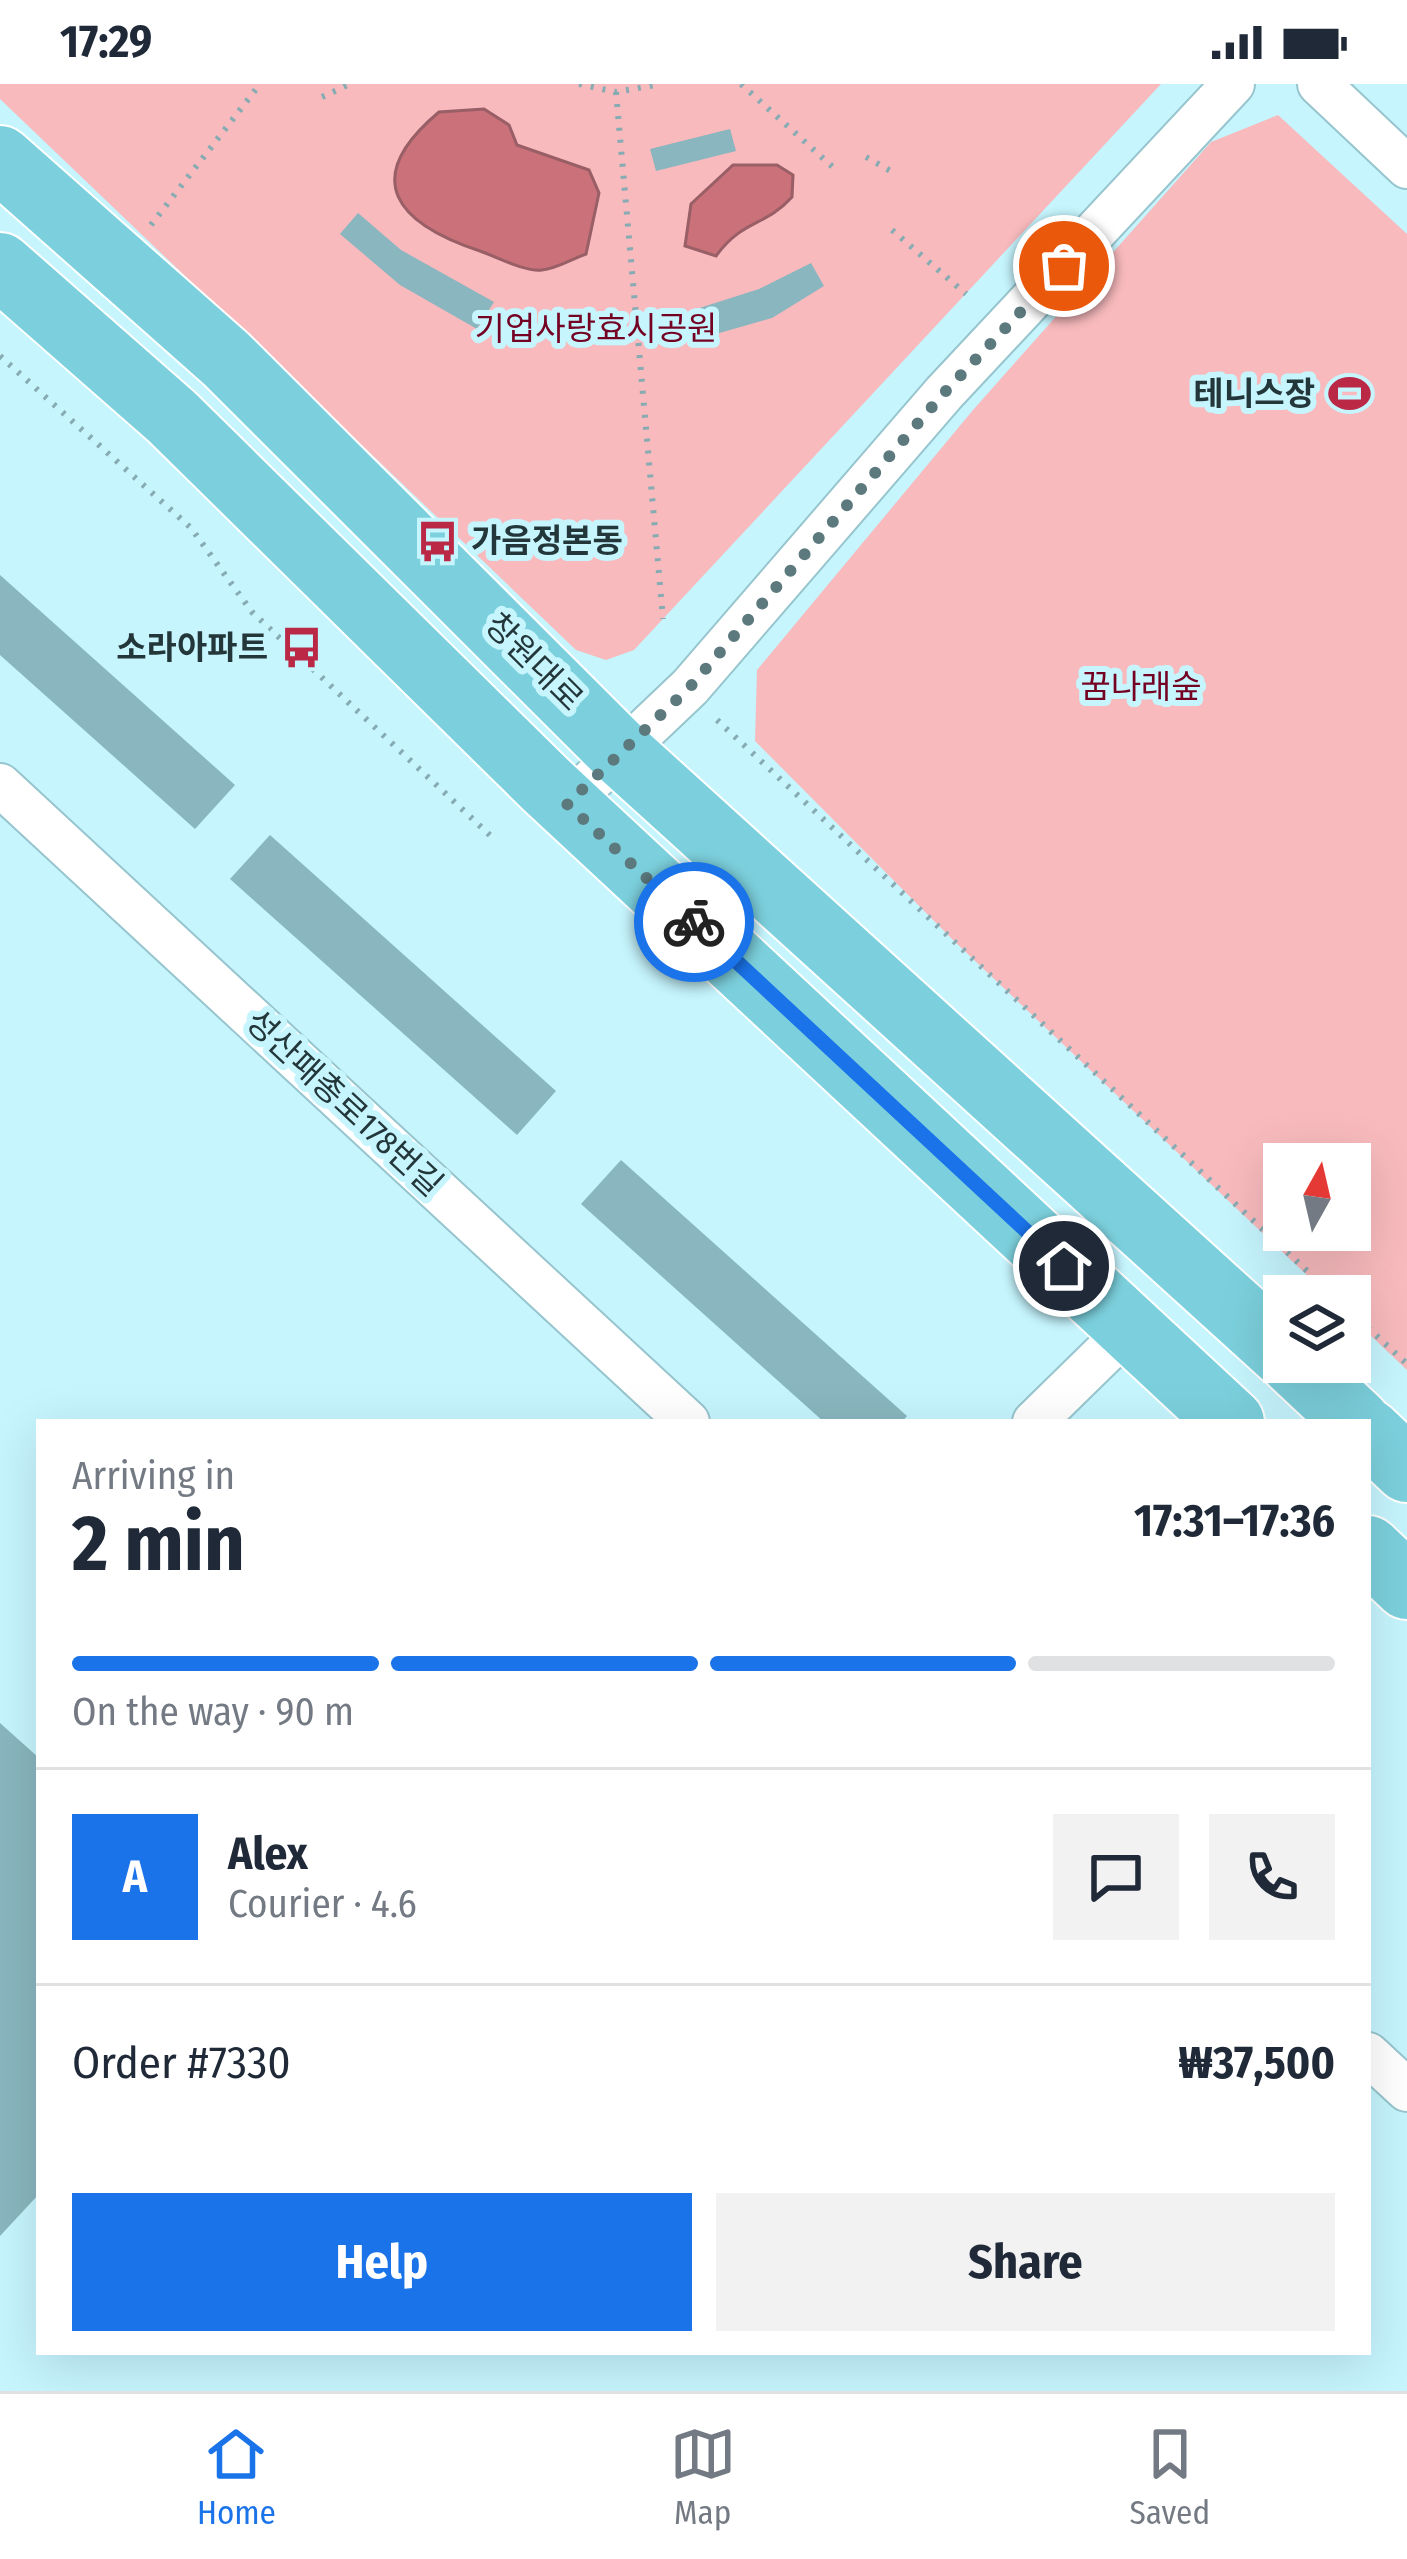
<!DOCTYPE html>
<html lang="en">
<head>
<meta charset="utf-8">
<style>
	body { margin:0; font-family:"Fira Sans Condensed","Noto Sans KR",sans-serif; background:#f2f2f3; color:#1f2937; height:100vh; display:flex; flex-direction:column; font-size:45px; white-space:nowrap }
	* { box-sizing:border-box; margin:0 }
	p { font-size:39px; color:#747a83 }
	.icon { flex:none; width:66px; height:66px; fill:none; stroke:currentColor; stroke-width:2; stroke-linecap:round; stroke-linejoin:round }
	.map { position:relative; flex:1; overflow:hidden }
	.side { position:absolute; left:36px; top:1335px; width:1335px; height:936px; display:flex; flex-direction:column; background:#fff; border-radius:0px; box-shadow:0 12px 48px #0002 }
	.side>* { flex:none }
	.needle { width:78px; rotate:8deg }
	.controls { position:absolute; left:1263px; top:1059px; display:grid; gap:24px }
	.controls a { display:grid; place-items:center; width:108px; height:108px; border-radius:0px; background:#fff; box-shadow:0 12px 48px #0002; font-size:60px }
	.pin { position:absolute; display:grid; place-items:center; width:102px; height:102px; color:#fff; margin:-51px; border:6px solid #fff; border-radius:50%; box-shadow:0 3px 12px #0007 }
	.courier { position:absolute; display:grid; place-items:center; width:120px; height:120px; margin:-60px; border:9px solid #1a73e8; border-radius:50%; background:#fff; color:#222; box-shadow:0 3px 15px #0007 }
	.overview em { font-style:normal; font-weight:700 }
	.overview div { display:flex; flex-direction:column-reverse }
	.overview { display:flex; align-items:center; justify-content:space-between; height:204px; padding:0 36px }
	h1 { font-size:78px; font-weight:700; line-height:90px }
	.bar { display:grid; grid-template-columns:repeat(4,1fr); gap:18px 12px; align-content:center; height:144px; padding:0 36px }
	.bar i { height:15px; border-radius:9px; background:#e0e1e3 }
	.bar .on { background:#1a73e8 }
	.bar p { grid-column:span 4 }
	.line { display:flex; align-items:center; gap:30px; padding:0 36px; border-top:3px solid #e0e1e3 }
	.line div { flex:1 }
	.round { display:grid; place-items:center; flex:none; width:126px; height:126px; border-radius:0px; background:#f2f2f3 }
	.cta { display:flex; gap:24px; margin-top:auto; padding:24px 36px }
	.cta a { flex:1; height:138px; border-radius:0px; background:#1a73e8; color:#fff; font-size:48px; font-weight:700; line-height:138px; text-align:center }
	.cta a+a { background:#f2f2f3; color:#1f2937 }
	.status { display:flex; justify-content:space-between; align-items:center; height:84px; padding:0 60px; background:#fff; direction:ltr }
	.status svg { height:33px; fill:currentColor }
	.menu { display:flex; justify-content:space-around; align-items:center; height:168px; border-top:3px solid #e0e1e3; background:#fff; font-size:33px; color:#747a83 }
	.menu a { display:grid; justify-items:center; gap:6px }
	.menu .on { color:#1a73e8 }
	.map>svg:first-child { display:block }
</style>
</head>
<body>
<div class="status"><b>17:29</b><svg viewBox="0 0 49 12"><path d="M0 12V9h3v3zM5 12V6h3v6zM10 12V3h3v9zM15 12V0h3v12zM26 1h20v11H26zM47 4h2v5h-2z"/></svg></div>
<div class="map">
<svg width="1407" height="2307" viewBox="0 0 1407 2307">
	<rect width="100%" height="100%" fill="#c6f5fe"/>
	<g fill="#f8babd" fill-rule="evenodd">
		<path d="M0,0H1161L634,566L606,576L576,566L0,15Z"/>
		<path d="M1278,31L1407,150V1286L1350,1232V1212H1329L954,857L755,657L757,586L973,326L1211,58ZM1284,1080H1350V1146H1284Z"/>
	</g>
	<g fill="#cb7179" stroke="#995f66" stroke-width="3">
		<path d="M484,25L509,41L517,61L589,86L599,109L586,170C572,175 556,185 542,186C525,188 497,173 480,167C398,140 358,96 439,28Z"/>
		<path d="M733,81H777L793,91L792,113C765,143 743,135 716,172L685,162L691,120Z"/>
	</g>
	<g fill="#89b6bf">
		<path d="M730,45L736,67L656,87L650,65Z"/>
		<path d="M358,129L401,166L494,218L477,245L400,201L340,150Z"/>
		<path d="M811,179L824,202L772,234L702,254L690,227L759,205Z"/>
		<path d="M0,491L235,701L195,745L0,571Z"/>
		<path d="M270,751L556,1007L517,1051L230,795Z"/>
		<path d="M621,1076L907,1332L902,1338H824L581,1120Z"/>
		<path d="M0,1639L39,1674V2110L0,2152Z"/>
	</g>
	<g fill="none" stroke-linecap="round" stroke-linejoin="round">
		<defs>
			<g id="minor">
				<path d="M1319,0L1407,83"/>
				<path d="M0,701L688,1338"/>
				<path d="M567,720L690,603L944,309L1233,0"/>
				<path d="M1034,1338L1130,1244"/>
				<path d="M1368,1970L1407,2006"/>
			</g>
			<g id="primary">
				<path d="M0,75L226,275L620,668L1284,1270"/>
				<path d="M0,182L172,333L545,700L1231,1338"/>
				<path d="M1293,1278L1357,1338"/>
				<path d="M1368,1348L1407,1385"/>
				<path d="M1368,1465L1407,1502"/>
			</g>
		</defs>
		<use href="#minor" stroke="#97c5ce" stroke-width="46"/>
		<use href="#primary" stroke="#fff" stroke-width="70"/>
		<g stroke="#87abb2" stroke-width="6" stroke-dasharray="3 9" stroke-linecap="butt">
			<path d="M579,0L616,8L661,0"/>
			<path d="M741,0L836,86"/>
			<path d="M616,8L663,535"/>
			<path d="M322,13L350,0"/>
			<path d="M866,73L894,89"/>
			<path d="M151,141L260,0"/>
			<path d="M892,146L966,210"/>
			<path d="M0,272L191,444L252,528L495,756"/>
			<path d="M717,636L1334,1212"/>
			<path d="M1350,1227L1407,1280"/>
		</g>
		<use href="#minor" stroke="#fff" stroke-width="42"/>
		<use href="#primary" stroke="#7cd0dd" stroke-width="66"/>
	</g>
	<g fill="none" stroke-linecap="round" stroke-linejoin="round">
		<path stroke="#5c797e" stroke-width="12" stroke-dasharray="0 21.6" d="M694,838L567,720L690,603L944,309L1064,182"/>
		<path stroke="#1a73e8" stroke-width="15" d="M694,838L1064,1182"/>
	</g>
	<defs>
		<symbol id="stadium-bare" viewBox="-9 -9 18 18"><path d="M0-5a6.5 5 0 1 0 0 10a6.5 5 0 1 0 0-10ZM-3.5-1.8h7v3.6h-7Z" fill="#ba2846" stroke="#c6f5fe" stroke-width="2.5" paint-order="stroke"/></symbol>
		<symbol id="bus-bare" viewBox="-9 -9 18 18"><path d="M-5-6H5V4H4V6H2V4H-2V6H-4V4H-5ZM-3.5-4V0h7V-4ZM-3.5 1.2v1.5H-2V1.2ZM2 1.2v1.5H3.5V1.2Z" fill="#ba2846" stroke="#c6f5fe" stroke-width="2.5" paint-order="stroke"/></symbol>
	</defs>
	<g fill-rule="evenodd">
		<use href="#stadium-bare" x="1320" y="280" width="59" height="59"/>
		<use href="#bus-bare" x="408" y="428" width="59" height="59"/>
		<use href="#bus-bare" x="272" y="534" width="59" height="59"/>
	</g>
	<g text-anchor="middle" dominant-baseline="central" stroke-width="12" stroke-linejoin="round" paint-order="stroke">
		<g font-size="33" fill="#740022" stroke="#c6f5fe">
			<text x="596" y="245">기업사랑효시공원</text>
			<text x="1141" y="603">꿈나래숲</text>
		</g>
		<g font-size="33" font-weight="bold" fill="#233639" stroke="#c6f5fe" text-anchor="end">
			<text x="1315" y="310">테니스장</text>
			<text x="471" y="457" text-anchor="start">가음정본동</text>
			<text x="268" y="564">소라아파트</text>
		</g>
		<g font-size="33" fill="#233639" stroke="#c6f5fe">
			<text transform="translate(534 578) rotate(45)">창원대로</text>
			<text transform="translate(344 1019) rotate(43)">성산패총로178번길</text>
		</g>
	</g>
</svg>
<div class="controls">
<a><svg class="needle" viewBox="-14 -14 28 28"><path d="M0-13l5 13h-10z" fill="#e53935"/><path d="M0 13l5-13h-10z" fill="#747a83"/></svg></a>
<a><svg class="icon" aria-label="layers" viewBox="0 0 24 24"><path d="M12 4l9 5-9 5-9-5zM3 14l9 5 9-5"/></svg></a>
</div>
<div class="pin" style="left:1064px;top:182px;background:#ea580c"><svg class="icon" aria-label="bag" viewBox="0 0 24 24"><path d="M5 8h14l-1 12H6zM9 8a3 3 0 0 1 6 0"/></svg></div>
<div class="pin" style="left:1064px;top:1182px;background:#1f2937"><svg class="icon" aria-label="home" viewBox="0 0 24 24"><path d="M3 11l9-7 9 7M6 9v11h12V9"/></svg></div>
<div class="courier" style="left:694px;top:838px"><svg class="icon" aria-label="bike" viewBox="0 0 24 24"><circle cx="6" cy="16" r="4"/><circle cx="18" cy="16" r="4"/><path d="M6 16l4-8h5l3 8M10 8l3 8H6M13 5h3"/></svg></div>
<section class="side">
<div class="overview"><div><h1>2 min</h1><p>Arriving in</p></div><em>17:31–17:36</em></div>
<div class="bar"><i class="on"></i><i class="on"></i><i class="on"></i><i></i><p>On the way · 90 m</p></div>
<div class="line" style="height:216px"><b class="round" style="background:#1a73e8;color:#fff">A</b><div><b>Alex</b><p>Courier · 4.6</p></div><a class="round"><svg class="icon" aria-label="chat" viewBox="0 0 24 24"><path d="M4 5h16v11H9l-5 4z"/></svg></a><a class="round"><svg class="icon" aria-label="phone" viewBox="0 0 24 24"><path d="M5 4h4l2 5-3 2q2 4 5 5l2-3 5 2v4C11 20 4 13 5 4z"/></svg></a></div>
<div class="line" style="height:156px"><div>Order #7330</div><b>₩37,500</b></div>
<div class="cta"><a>Help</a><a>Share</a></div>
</section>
</div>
<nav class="menu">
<a class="on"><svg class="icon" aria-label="home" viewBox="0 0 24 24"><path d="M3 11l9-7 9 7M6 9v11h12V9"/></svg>Home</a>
<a><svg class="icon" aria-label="map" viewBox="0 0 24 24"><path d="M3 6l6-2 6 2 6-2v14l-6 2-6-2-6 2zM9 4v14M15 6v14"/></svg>Map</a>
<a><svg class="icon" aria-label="saved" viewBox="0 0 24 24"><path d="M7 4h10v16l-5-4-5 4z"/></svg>Saved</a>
</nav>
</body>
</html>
